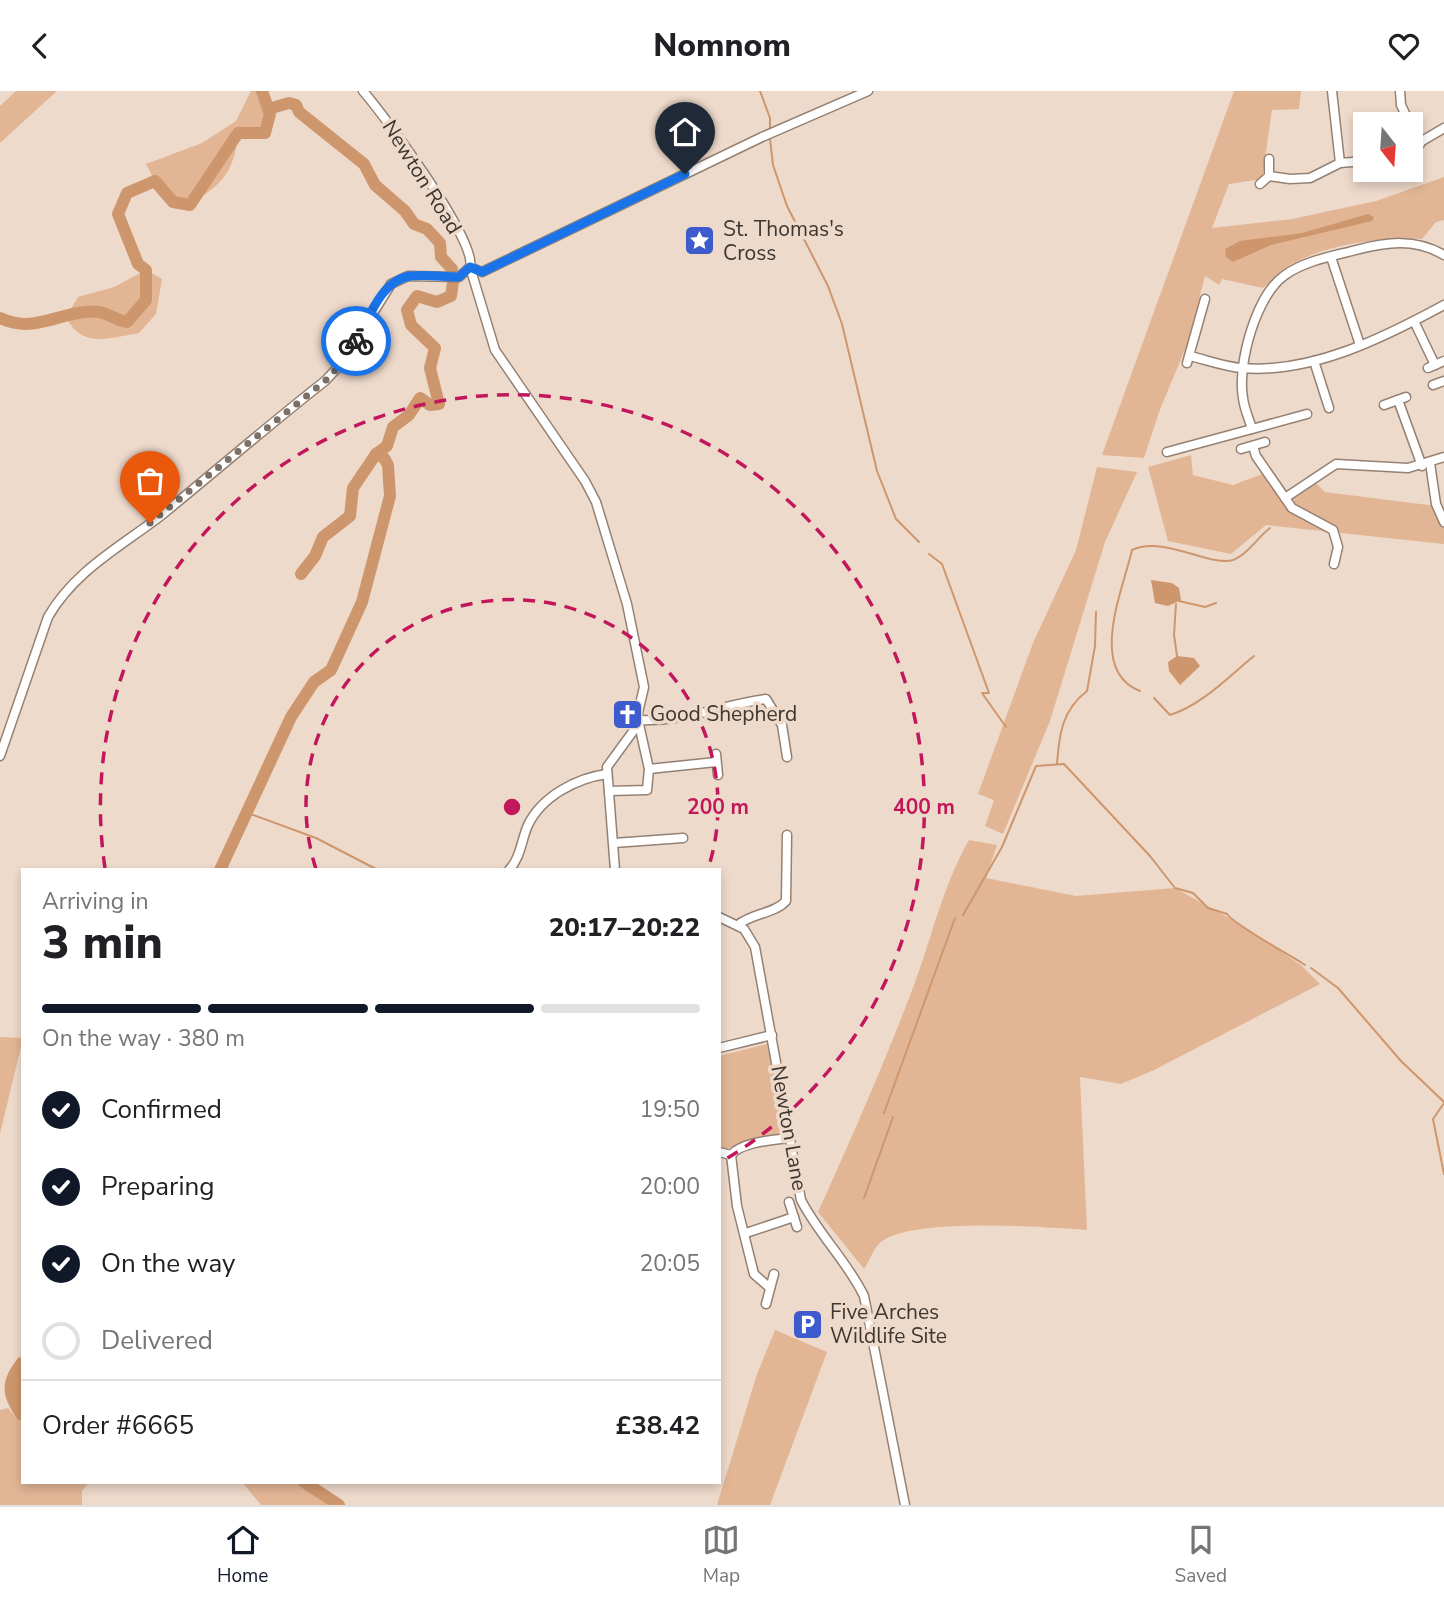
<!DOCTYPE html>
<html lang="en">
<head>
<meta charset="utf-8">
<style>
	body { margin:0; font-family:"Nunito Sans",sans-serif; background:#f6f6f6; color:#202124; height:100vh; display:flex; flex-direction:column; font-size:26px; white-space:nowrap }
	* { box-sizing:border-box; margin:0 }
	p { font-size:23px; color:#757577 }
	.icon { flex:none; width:38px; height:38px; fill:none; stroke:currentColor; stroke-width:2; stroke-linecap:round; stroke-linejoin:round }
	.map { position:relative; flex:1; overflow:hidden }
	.panel { position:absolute; left:21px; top:777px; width:700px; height:616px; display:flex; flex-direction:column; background:#fff; border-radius:0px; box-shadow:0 4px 10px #0003 }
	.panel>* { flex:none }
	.needle { width:46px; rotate:163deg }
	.buttons { position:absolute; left:1353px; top:21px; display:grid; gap:14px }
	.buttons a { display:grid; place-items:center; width:70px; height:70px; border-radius:0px; background:#fff; box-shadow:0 4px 10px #0003; font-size:35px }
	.pin { position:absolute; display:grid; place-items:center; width:60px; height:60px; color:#fff; margin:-72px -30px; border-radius:50% 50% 50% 0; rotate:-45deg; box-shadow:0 0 7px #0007 }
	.pin .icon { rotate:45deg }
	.courier { position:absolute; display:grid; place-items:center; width:70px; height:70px; margin:-35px; border:5px solid #1a73e8; border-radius:50%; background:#fff; color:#222; box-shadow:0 2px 9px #0007 }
	.overview em { font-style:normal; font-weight:800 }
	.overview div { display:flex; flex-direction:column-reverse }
	.overview { display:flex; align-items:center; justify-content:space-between; height:119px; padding:0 21px }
	h1 { font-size:46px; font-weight:800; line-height:52px }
	.bar { display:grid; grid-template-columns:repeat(4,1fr); gap:10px 7px; align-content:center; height:84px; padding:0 21px }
	.bar i { height:9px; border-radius:5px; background:#e0e0e0 }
	.bar .selected { background:#111827 }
	.bar p { grid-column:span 4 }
	.line { display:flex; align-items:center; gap:18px; padding:0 21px; border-top:2px solid #e0e0e0 }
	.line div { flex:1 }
	ol { padding:0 21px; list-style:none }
	li { display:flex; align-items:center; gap:21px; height:77px }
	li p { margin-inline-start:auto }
	li .icon { padding:7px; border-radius:50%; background:#111827; color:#fff; stroke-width:4 }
	li:last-child { color:#757577 }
	li i { width:38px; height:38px; border:4px solid #e0e0e0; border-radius:50% }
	header { display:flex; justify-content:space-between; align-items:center; height:91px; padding:0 21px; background:#fff; font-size:32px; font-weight:800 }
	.tab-bar { display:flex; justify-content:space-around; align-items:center; height:98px; border-top:2px solid #e0e0e0; background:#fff; font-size:19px; color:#757577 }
	.tab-bar a { display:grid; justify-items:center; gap:4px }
	.tab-bar .selected { color:#111827 }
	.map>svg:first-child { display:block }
</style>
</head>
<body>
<header><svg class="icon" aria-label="back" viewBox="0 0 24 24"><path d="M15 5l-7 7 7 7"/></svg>Nomnom<svg class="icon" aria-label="heart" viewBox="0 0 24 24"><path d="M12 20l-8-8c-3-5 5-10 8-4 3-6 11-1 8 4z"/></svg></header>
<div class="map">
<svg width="1444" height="1414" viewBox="0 0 1444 1414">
	<rect width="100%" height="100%" fill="#eedacb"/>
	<g fill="#e2b695">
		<path d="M16,0H57L0,52V15Z"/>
		<path d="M251,0H262L270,23L265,42H239C232,84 225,90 190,114C165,109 157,95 146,73L202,52L236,30Z"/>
		<path d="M1234,0H1301L1299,18L1272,19L1262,88L1229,93L1212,137L1292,128L1376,110L1444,86V129L1436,131L1422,148C1378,146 1326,153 1288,175C1279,180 1271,190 1263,197L1222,188L1219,194L1205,185L1188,251L1159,321L1144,367L1102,364Z"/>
		<path d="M146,179L162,188L156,223L139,242C109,247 82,258 66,226L78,206L114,196Z"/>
		<path d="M1191,364L1193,384L1233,394L1262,383L1290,421L1297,419L1293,406L1315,391L1325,401L1444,416V453L1266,434L1231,463L1168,450L1148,376Z"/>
		<path d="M1097,376L1137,381L1105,451L1050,630L1003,743L985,735L994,709L978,703L1033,552L1076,459Z"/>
		<path d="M969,749L997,754L986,787L1076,805L1175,797L1245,836L1301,874L1320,893L1154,979L1121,993L1080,986L1087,1139C1046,1136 912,1126 881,1151C874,1156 869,1171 864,1178L818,1121C852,1046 885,971 914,894C932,846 943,794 969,749Z"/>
		<path d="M0,946L23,947L0,1043Z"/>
		<path d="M767,953L785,1044L720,1059L719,965Z"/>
		<path d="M775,1239L827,1261L770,1414H717L757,1283Z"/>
		<path d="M8,1317L18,1329L23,1330V1391H89L82,1400V1414H0V1319Z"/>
		<path d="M242,1391H304L339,1414H261Z"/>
	</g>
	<g fill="#ce966c">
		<path d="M1368,123L1374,126L1372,130L1271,154L1233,171L1226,166L1225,158L1240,150L1302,142Z"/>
		<path d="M1151,489L1172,492L1179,497L1181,509L1168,515L1155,512Z"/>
		<path d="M1177,565L1194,567L1200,575L1180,594L1169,580L1168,571Z"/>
		<path d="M19,1266L23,1268V1330L18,1329C0,1304 0,1289 19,1266Z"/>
	</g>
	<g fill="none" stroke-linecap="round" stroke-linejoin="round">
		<g stroke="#ce966c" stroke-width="2">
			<path d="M760,0L770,27V38"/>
			<path d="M770,48L773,74L787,115L828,195L842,233L877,380L896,428L919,451"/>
			<path d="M929,463L942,473L989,602H982L1006,636"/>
			<path d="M1179,510L1205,516L1216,512"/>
			<path d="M1176,513L1174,544L1177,565"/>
			<path d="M1140,600C1087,579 1123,499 1132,459C1163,444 1210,476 1233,469C1247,464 1258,446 1270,437"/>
			<path d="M1154,607L1170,624C1202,614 1228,586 1254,565"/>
			<path d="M1057,673C1059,644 1062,619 1087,600L1095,555L1096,521"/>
			<path d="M245,721L316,747L376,778"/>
			<path d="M963,824L1002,756L1036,675L1064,673L1150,765L1175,797L1193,802L1208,817L1227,823C1234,834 1290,864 1305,874"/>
			<path d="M1311,877L1338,897L1401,970L1444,1011"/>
			<path d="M1444,1012L1433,1028L1444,1083"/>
			<path d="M884,1022L955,827"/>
			<path d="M864,1107L893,1026"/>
		</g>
		<g stroke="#ce966c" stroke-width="12">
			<path d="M268,18L289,12L296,14L299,21L364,73L375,94L405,120L414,133L427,138L440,152L441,166L452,178"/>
			<path d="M0,227C32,242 54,224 85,221C108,218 109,228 127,231L146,209V179L138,173L118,123L127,102L155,90L173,111L190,114L238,42H265L270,23L262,0"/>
			<path d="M301,483L315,465L323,446L350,425L353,397L376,363"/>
			<path d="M220,779L291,626L314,591L331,579L362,511L390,405L388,374L384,367L376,363L387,355L393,336L409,324L420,307L430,314L439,313L430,277L435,257L411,234L407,219L417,205L437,211L451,205L453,191"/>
			<path d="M304,1391L339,1414"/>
		</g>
		<defs>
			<g id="minor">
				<path d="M363,0C384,24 478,151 470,176L495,259L585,390L596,411L627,513L644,596L634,639L607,676L615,779"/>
				<path d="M1332,0L1340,72"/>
				<path d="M1400,0L1401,14L1410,33"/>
				<path d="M1410,35L1420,53"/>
				<path d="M1410,57L1444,37"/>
				<path d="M1269,85L1290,88L1310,87L1340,72L1365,70"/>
				<path d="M1260,93L1269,85V68"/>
				<path d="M1331,166L1360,254"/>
				<path d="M470,176L482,181L762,46L868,0"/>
				<path d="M1414,230L1435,274"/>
				<path d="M1190,265C1207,269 1225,276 1242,277C1312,283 1385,246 1444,214"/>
				<path d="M1314,270L1329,317"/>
				<path d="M1187,272L1205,208"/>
				<path d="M1428,277L1444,270"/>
				<path d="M1433,294L1444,290"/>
				<path d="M1398,309L1422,375"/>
				<path d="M1384,314L1406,306"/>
				<path d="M1252,338L1307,323"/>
				<path d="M1253,355L1256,365L1292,417L1333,439L1338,456L1334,473"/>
				<path d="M1241,358L1265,351"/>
				<path d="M1167,361L1252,338C1249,328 1244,317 1243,307C1237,273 1256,204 1285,184C1304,170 1333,165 1356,159C1387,151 1415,147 1444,164"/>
				<path d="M1430,372L1436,413L1444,431"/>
				<path d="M1285,407L1336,373L1408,377L1444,366"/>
				<path d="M716,663L718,684"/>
				<path d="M0,665L48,526C75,479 122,455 163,423C217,379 270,333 325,290L342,272L391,193L408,185L459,186L470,176"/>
				<path d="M649,678L716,671"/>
				<path d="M609,700L647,699L649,678L638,629C688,631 720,614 766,608L782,634L787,666"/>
				<path d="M614,752L683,747"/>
				<path d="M509,779C521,766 521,750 528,734C542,705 577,687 607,683"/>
				<path d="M719,826L744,838L755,856L801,1109C819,1144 847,1170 864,1205L905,1414"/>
				<path d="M738,834C752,822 774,823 786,810L787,744"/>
				<path d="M719,957L772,944"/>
				<path d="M719,1061L731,1064"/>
				<path d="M731,1064L737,1115L754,1183L770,1197"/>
				<path d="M731,1064C741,1051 773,1049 789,1047"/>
				<path d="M789,1111L797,1136"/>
				<path d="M746,1142L794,1126"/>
				<path d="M766,1213L774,1183"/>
			</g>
		</defs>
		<use href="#minor" stroke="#948173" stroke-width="11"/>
		<use href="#minor" stroke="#fff" stroke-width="8"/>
	</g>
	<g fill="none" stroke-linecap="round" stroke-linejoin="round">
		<path stroke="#7c6f66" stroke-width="7" stroke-dasharray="0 12.6" d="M150,432L325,290L342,272L356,250"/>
		<path stroke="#1a73e8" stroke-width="9" d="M356,250C369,228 380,190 410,185C426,183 443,186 459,186L470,176L482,181L685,83"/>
	</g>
	<g fill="none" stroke="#c2185b" stroke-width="3.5" stroke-dasharray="12 9">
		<path d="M316 778A206 206 0 1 1 708 778"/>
		<path d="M105 777A412 412 0 1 1 721 1071"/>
	</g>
	<defs>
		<symbol id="sight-square" viewBox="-11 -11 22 22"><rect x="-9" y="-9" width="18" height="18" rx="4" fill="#3d5bcd" stroke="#eedacb"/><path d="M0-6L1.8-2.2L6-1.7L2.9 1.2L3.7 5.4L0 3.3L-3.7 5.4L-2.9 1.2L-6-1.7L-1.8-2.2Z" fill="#fff"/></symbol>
		<symbol id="church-square" viewBox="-11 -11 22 22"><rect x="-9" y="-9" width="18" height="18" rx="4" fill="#3d5bcd" stroke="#eedacb"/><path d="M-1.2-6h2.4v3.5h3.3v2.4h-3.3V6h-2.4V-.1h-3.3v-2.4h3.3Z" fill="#fff"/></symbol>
		<symbol id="parking-square" viewBox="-11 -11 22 22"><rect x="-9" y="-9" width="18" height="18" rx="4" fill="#3d5bcd" stroke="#eedacb"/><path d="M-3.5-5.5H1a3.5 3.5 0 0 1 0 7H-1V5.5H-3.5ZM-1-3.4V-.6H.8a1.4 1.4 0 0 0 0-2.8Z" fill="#fff"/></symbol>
	</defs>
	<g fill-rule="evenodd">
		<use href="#sight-square" x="682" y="132" width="35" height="35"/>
		<use href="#church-square" x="610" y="606" width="35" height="35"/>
		<use href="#parking-square" x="790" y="1216" width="35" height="35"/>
	</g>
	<g text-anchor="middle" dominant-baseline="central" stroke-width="7" stroke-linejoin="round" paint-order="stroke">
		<g font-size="21" fill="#3e3630" stroke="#eedacb">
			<text transform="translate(422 86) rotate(58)">Newton Road</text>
			<text transform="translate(789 1037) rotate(80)">Newton Lane</text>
		</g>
		<g font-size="21" fill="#3e3630" stroke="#eedacb" text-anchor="start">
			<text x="723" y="138">St. Thomas's<tspan x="723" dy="24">Cross</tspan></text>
			<text x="650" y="623">Good Shepherd</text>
			<text x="830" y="1221">Five Arches<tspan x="830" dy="24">Wildlife Site</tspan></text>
		</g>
	</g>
	<circle cx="512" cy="716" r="10" fill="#c2185b" stroke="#eedacb" stroke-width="3.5"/>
	<g font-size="21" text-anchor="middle" font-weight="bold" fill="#c2185b" stroke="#eedacb" stroke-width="7" stroke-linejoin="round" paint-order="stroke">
		<text x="718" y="723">200 m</text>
		<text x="924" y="723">400 m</text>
	</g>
</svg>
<div class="buttons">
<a><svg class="needle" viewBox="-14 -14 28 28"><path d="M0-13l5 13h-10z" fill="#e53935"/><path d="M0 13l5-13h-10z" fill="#757577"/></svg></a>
</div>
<div class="pin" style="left:150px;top:432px;background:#ea580c"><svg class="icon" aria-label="bag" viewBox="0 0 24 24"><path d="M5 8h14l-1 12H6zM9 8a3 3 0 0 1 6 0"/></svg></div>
<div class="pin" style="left:685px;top:83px;background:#1f2937"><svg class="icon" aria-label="home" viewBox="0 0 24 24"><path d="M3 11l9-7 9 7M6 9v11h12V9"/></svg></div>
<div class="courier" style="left:356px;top:250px"><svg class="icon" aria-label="bike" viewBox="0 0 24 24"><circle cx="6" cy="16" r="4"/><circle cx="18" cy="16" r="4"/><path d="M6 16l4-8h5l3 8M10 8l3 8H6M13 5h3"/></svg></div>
<section class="panel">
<div class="overview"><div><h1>3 min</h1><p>Arriving in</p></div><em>20:17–20:22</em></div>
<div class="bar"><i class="selected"></i><i class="selected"></i><i class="selected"></i><i></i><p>On the way · 380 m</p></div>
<ol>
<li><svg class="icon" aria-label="check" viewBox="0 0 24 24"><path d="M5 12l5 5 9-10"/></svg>Confirmed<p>19:50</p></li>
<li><svg class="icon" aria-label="check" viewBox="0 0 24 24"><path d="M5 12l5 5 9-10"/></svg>Preparing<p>20:00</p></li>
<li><svg class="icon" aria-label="check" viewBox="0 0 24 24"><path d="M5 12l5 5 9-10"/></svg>On the way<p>20:05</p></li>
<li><i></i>Delivered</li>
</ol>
<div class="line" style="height:91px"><div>Order #6665</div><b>£38.42</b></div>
</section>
</div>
<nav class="tab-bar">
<a class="selected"><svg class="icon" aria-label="home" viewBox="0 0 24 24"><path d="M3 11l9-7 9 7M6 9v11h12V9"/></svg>Home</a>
<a><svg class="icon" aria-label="map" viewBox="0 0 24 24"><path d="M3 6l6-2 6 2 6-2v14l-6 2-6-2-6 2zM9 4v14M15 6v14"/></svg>Map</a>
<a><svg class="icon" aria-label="saved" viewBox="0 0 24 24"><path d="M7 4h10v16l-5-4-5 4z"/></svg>Saved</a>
</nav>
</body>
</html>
